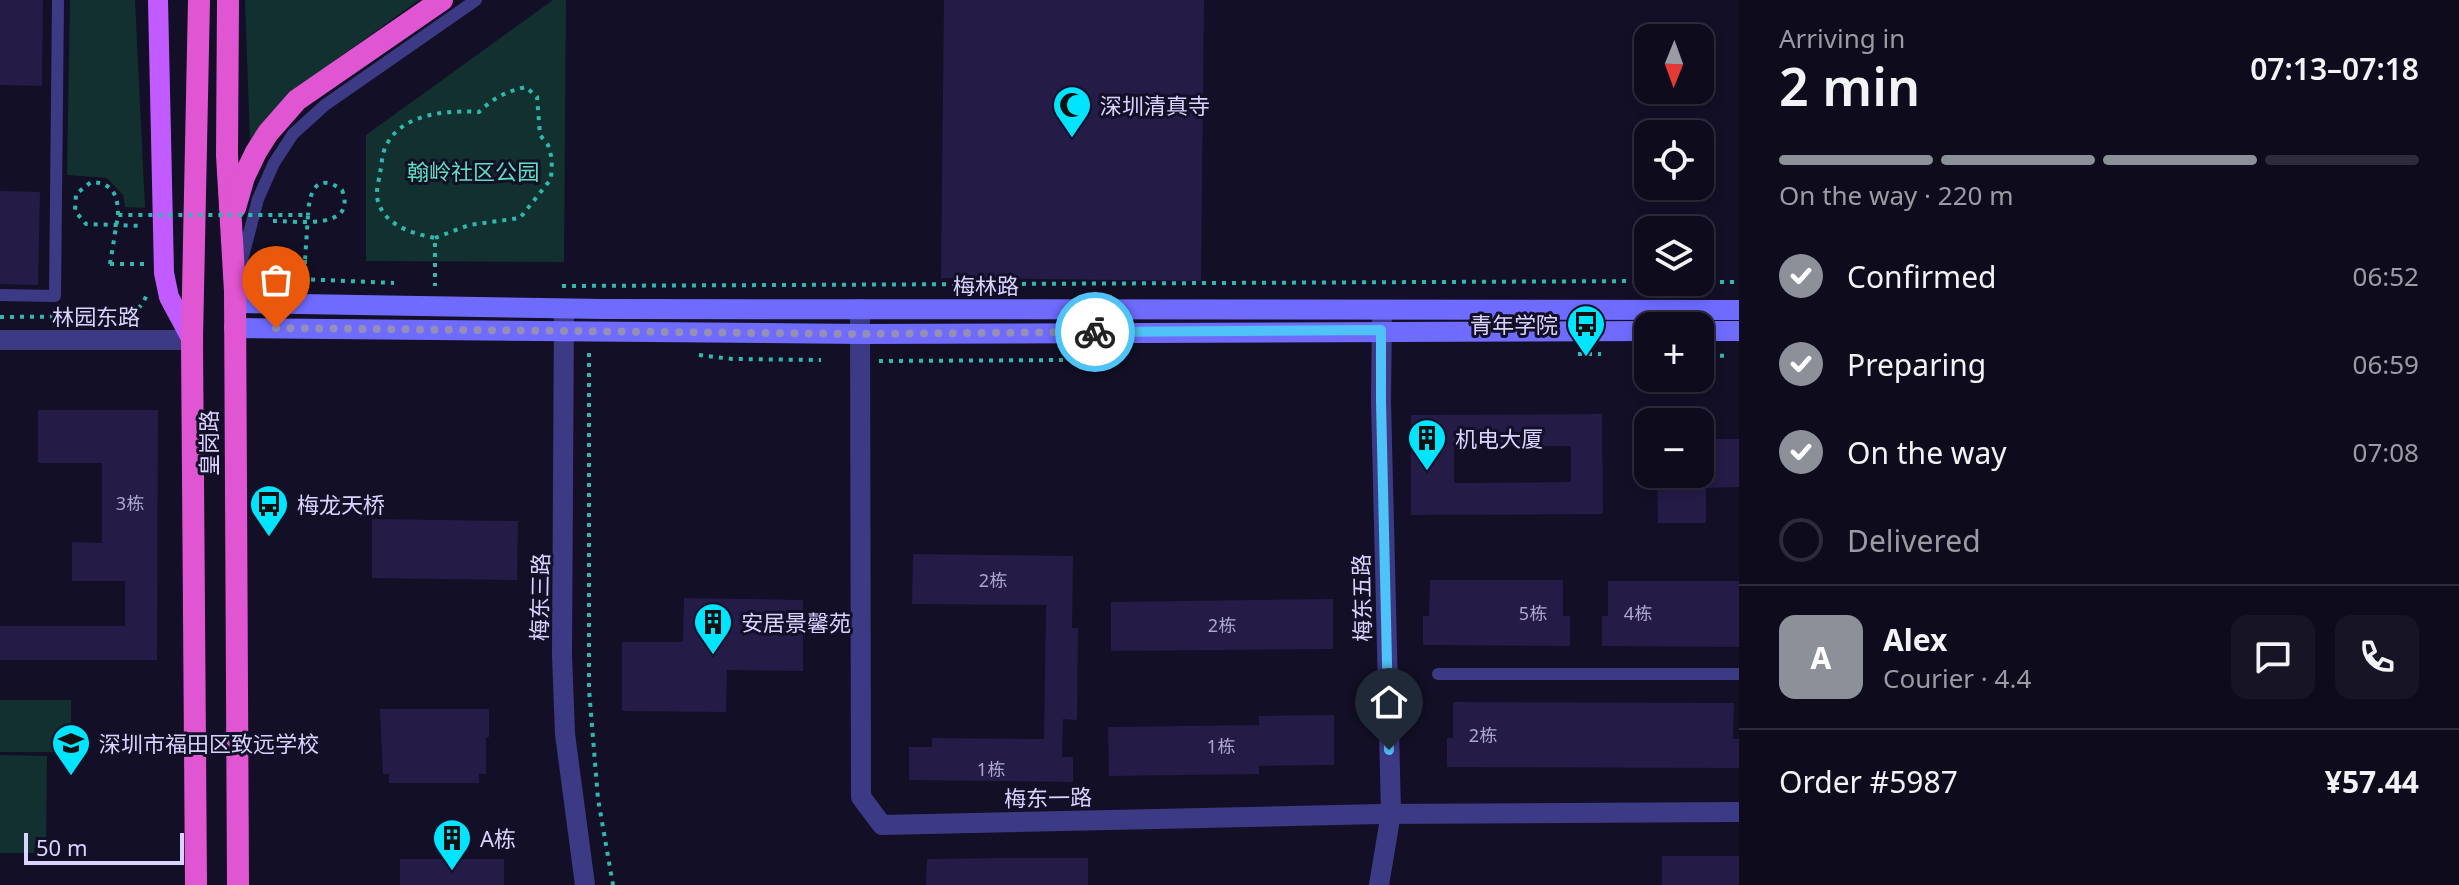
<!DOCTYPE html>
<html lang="en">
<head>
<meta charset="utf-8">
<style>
	body { margin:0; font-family:"Noto Sans","Noto Sans SC",sans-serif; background:#171425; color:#f1f3f6; height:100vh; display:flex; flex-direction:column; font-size:30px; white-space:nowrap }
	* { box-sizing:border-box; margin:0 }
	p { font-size:26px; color:#9b9ba3 }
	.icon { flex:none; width:44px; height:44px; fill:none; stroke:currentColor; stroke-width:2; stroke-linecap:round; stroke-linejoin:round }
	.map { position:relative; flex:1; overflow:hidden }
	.side { display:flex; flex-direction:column; background:#0e0b1c; width:720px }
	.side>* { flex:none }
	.needle { width:52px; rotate:181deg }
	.buttons { position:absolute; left:1634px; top:24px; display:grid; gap:16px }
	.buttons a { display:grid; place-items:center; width:80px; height:80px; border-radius:16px; background:#0e0b1c; box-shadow:0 4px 12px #0003,0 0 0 2px #2e2b3b; font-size:40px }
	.scale { position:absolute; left:24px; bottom:20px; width:160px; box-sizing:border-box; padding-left:8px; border:4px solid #d9d4ff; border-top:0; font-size:22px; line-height:28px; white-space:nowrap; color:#d9d4ff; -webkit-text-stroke:6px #130f26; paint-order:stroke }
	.pin { position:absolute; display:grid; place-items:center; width:68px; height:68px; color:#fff; margin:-82px -34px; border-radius:50% 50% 50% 0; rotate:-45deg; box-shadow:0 0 8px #0007 }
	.pin .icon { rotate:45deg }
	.courier { position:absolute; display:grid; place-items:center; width:80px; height:80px; margin:-40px; border:6px solid #4fc3f7; border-radius:50%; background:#fff; color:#222; box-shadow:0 2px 10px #0007 }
	.headline em { font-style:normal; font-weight:600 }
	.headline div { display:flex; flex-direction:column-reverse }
	.headline { display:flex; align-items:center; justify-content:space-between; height:136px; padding:0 40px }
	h1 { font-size:52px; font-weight:600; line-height:60px }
	.bar { display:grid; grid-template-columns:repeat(4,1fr); gap:12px 8px; align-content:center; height:96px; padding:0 40px }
	.bar i { height:10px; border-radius:6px; background:#2e2b3b }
	.bar .current { background:#8c9099 }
	.bar p { grid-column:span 4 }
	.line { display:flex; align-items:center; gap:20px; padding:0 40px; border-top:2px solid #2e2b3b }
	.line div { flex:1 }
	.round { display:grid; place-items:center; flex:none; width:84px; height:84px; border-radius:16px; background:#171425 }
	ol { padding:0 40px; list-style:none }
	li { display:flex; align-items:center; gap:24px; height:88px }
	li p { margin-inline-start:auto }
	li .icon { padding:8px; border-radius:50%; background:#8c9099; color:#fff; stroke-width:4 }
	li:last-child { color:#9b9ba3 }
	li i { width:44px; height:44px; border:4px solid #2e2b3b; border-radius:50% }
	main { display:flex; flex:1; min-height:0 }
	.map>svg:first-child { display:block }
</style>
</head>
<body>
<main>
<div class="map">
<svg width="1739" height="885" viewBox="0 0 1739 885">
	<rect width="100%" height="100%" fill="#130f26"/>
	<g fill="#12302f">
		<path d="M70,0H135L145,208L125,207L123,195L107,178L67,175Z"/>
		<path d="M245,0H419L337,59L250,141Z"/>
		<path d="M553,0H566L564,262L366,261V135Z"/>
		<rect x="0" y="700" width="71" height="52"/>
		<path d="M0,755L47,756L46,853H0Z"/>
	</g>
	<g fill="#241b47" fill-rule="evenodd">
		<path d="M0,0H43L42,86L0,85Z"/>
		<path d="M944,0H1204L1201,281L941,278Z"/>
		<path d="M0,191L40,192L38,285L0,284Z"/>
		<path d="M38,410H158L157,660H0V626H125V581H72V542L102,543V463H38Z"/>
		<path d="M1602,414L1603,514L1411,515V415ZM1454,446H1571V482L1454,483Z"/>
		<path d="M1700,439H1739V487L1706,488V523H1658L1657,474H1700Z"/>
		<path d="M372,519L518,521L517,580L372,578Z"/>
		<path d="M913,554L1073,556L1072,628H1078L1077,720L1063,719L1062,757H1073V782L909,780V747H932V738L1044,739L1046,605L912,604Z"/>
		<path d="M1430,580H1563V616H1570V646L1423,645V616H1429Z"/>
		<path d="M1608,581H1739V647L1602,646V616H1608Z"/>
		<path d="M684,598L803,600V671L727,670L726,712L622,711V642H683Z"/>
		<path d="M1333,599V649L1111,651V602Z"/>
		<path d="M1453,702L1734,703L1733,739H1739V768L1447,767V738H1453Z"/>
		<path d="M380,709H489V737H486V774H479V783H389V774H383Z"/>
		<path d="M1334,715V765L1259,766V774L1109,776L1108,727L1259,725V716Z"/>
		<rect x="1662" y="856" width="77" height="29"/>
		<path d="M998,858H1088V885H926L927,859Z"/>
		<rect x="400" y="859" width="104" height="26"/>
	</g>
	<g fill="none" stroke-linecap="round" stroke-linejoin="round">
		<g stroke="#2fb8b0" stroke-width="4" stroke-dasharray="4 6" stroke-linecap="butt">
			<path d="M118,215C118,195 113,183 91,182L76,194L75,211L86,224L143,226"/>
			<path d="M273,221C296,221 358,231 342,190C316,171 309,193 308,215"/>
			<path d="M435,238L469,225L520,218L551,179L552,159L548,145L540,135L537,97L526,87C507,91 493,98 479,112C449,110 405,113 388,142C382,151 382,163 380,173C379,180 376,190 377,197C382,225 411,233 435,238V286"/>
			<path d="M305,260V280"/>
			<path d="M110,264H144"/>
			<path d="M1700,282H1739"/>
			<path d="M276,283V278L394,283"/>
			<path d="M562,286L1648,281"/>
			<path d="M0,317L118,316C133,313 141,310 147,294"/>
			<path d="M589,353V689L598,799L613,885"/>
			<path d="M1578,354H1601"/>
			<path d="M699,355L732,359L821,360"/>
			<path d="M1700,355L1729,356"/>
			<path d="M879,361L1072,360L1114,356"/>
		</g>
		<g stroke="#3d3a85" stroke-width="12">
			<path d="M240,268L258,199L274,163L293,134L325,105L476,0"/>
			<path d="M0,295L55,296L58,0"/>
			<path d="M1438,674H1739"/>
		</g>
		<g stroke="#3d3a85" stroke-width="20">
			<path d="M564,309L562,655L565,734L585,885"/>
			<path d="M860,309L861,797L882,825L1380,814L1739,812"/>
			<path d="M0,340H192"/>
			<path d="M1379,885L1391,813L1381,401L1382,314"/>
		</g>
		<g stroke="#6f6bff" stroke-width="20">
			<path d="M234,303L603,309L1739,310"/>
			<path d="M234,328L860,334L1648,331"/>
			<path d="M1700,331H1739"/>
		</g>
		<path stroke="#c25bff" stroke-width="20" d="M158,0L164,273L169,297L192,340"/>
		<g stroke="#e055d1" stroke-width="22">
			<path d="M228,0L227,155L235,291L238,885"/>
			<path d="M235,208L244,177L256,152L268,133L297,100L442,0"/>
			<path d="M196,885L192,340L199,0"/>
		</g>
		<path stroke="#2fb8b0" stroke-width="4" stroke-dasharray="4 6" stroke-linecap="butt" d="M110,264L118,215H308L305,260"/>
	</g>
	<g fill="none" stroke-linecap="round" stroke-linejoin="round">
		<path stroke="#948fb3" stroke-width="8" stroke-dasharray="0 14.4" d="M276,328L860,334L1095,332"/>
		<path stroke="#4fc3f7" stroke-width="10" d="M1095,332L1381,330V401L1389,750"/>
	</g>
	<defs>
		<symbol id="mosque-pin" viewBox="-11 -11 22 30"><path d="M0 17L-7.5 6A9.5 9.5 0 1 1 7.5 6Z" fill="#00e5ff" stroke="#130f26"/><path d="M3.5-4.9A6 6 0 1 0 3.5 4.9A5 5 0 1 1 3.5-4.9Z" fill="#111"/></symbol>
		<symbol id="bus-pin" viewBox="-11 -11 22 30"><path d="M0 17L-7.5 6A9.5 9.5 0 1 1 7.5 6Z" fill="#00e5ff" stroke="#130f26"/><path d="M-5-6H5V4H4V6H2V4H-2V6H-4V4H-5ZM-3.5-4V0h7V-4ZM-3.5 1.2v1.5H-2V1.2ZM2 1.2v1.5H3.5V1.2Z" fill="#111"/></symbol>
		<symbol id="building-pin" viewBox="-11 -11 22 30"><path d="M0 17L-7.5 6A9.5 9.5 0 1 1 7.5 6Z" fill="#00e5ff" stroke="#130f26"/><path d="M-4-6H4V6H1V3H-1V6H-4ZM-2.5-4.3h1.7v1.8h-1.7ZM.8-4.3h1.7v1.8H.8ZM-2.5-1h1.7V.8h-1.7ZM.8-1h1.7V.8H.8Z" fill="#111"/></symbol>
		<symbol id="school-pin" viewBox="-11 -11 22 30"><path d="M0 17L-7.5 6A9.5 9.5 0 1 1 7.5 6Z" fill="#00e5ff" stroke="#130f26"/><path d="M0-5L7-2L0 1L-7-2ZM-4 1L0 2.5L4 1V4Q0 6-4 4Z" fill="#111"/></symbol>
	</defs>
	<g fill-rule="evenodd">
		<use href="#mosque-pin" x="1050" y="83" width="44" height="60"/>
		<use href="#bus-pin" x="1564" y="302" width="44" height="60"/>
		<use href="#building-pin" x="1405" y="416" width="44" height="60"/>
		<use href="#bus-pin" x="247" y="482" width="44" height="60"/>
		<use href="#building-pin" x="691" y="600" width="44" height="60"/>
		<use href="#school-pin" x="49" y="721" width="44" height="60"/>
		<use href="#building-pin" x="430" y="816" width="44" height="60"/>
	</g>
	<g text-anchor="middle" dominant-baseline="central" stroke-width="6" stroke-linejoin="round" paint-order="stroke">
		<g font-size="18" fill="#aca6d1">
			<text x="130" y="503">3栋</text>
			<text x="993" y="580">2栋</text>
			<text x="1533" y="613">5栋</text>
			<text x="1638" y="613">4栋</text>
			<text x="1222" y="625">2栋</text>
			<text x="1483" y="735">2栋</text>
			<text x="1221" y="746">1栋</text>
			<text x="991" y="769">1栋</text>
		</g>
		<g font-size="22" fill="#d9d4ff" stroke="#130f26" text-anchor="start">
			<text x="1100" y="105">深圳清真寺</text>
			<text x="1558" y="324" text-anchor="end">青年学院</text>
			<text x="1455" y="438">机电大厦</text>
			<text x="297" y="504">梅龙天桥</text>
			<text x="741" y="622">安居景馨苑</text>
			<text x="99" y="743">深圳市福田区致远学校</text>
			<text x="480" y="838">A栋</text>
		</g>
		<g font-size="22" fill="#5fe0c0" stroke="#130f26">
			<text x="473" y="171">翰岭社区公园</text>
		</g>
		<g font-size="22" fill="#d9d4ff" stroke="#130f26">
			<text x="986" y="285">梅林路</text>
			<text x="96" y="316">林园东路</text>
			<text transform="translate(208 443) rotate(-90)">皇岗路</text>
			<text transform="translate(539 597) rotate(-89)">梅东三路</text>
			<text transform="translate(1361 598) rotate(-91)">梅东五路</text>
			<text transform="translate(1048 797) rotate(-1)">梅东一路</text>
		</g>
	</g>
</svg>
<div class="buttons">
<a><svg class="needle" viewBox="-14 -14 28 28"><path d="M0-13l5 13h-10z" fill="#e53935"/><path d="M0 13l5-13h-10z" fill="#9b9ba3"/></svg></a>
<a><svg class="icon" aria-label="locate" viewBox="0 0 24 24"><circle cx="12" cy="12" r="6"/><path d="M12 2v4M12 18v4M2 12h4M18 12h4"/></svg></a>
<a><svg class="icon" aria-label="layers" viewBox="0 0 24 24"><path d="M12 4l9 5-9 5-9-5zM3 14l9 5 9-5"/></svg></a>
<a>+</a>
<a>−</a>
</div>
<div class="scale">50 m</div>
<div class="pin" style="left:276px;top:328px;background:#ea580c"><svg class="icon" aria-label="bag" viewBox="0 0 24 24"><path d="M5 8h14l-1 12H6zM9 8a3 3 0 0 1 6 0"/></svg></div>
<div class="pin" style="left:1389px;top:750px;background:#1f2937"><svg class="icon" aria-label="home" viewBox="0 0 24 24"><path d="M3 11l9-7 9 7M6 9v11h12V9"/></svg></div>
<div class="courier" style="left:1095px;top:332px"><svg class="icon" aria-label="bike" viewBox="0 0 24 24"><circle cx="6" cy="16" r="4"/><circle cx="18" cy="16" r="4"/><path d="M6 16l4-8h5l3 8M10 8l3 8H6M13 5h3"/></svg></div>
</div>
<section class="side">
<div class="headline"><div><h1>2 min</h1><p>Arriving in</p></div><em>07:13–07:18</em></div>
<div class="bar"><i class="current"></i><i class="current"></i><i class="current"></i><i></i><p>On the way · 220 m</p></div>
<ol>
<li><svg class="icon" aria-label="check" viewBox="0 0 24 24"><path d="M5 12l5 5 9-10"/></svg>Confirmed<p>06:52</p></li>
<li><svg class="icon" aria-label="check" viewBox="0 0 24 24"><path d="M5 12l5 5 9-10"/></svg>Preparing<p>06:59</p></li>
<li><svg class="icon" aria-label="check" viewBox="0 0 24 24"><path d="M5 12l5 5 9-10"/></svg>On the way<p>07:08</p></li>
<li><i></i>Delivered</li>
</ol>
<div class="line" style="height:144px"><b class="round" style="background:#8c9099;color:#fff">A</b><div><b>Alex</b><p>Courier · 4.4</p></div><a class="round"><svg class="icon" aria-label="chat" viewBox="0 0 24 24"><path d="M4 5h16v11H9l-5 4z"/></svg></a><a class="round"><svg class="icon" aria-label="phone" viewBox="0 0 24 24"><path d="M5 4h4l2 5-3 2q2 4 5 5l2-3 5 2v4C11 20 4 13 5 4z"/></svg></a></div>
<div class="line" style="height:104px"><div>Order #5987</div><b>¥57.44</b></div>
</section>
</main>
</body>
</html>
